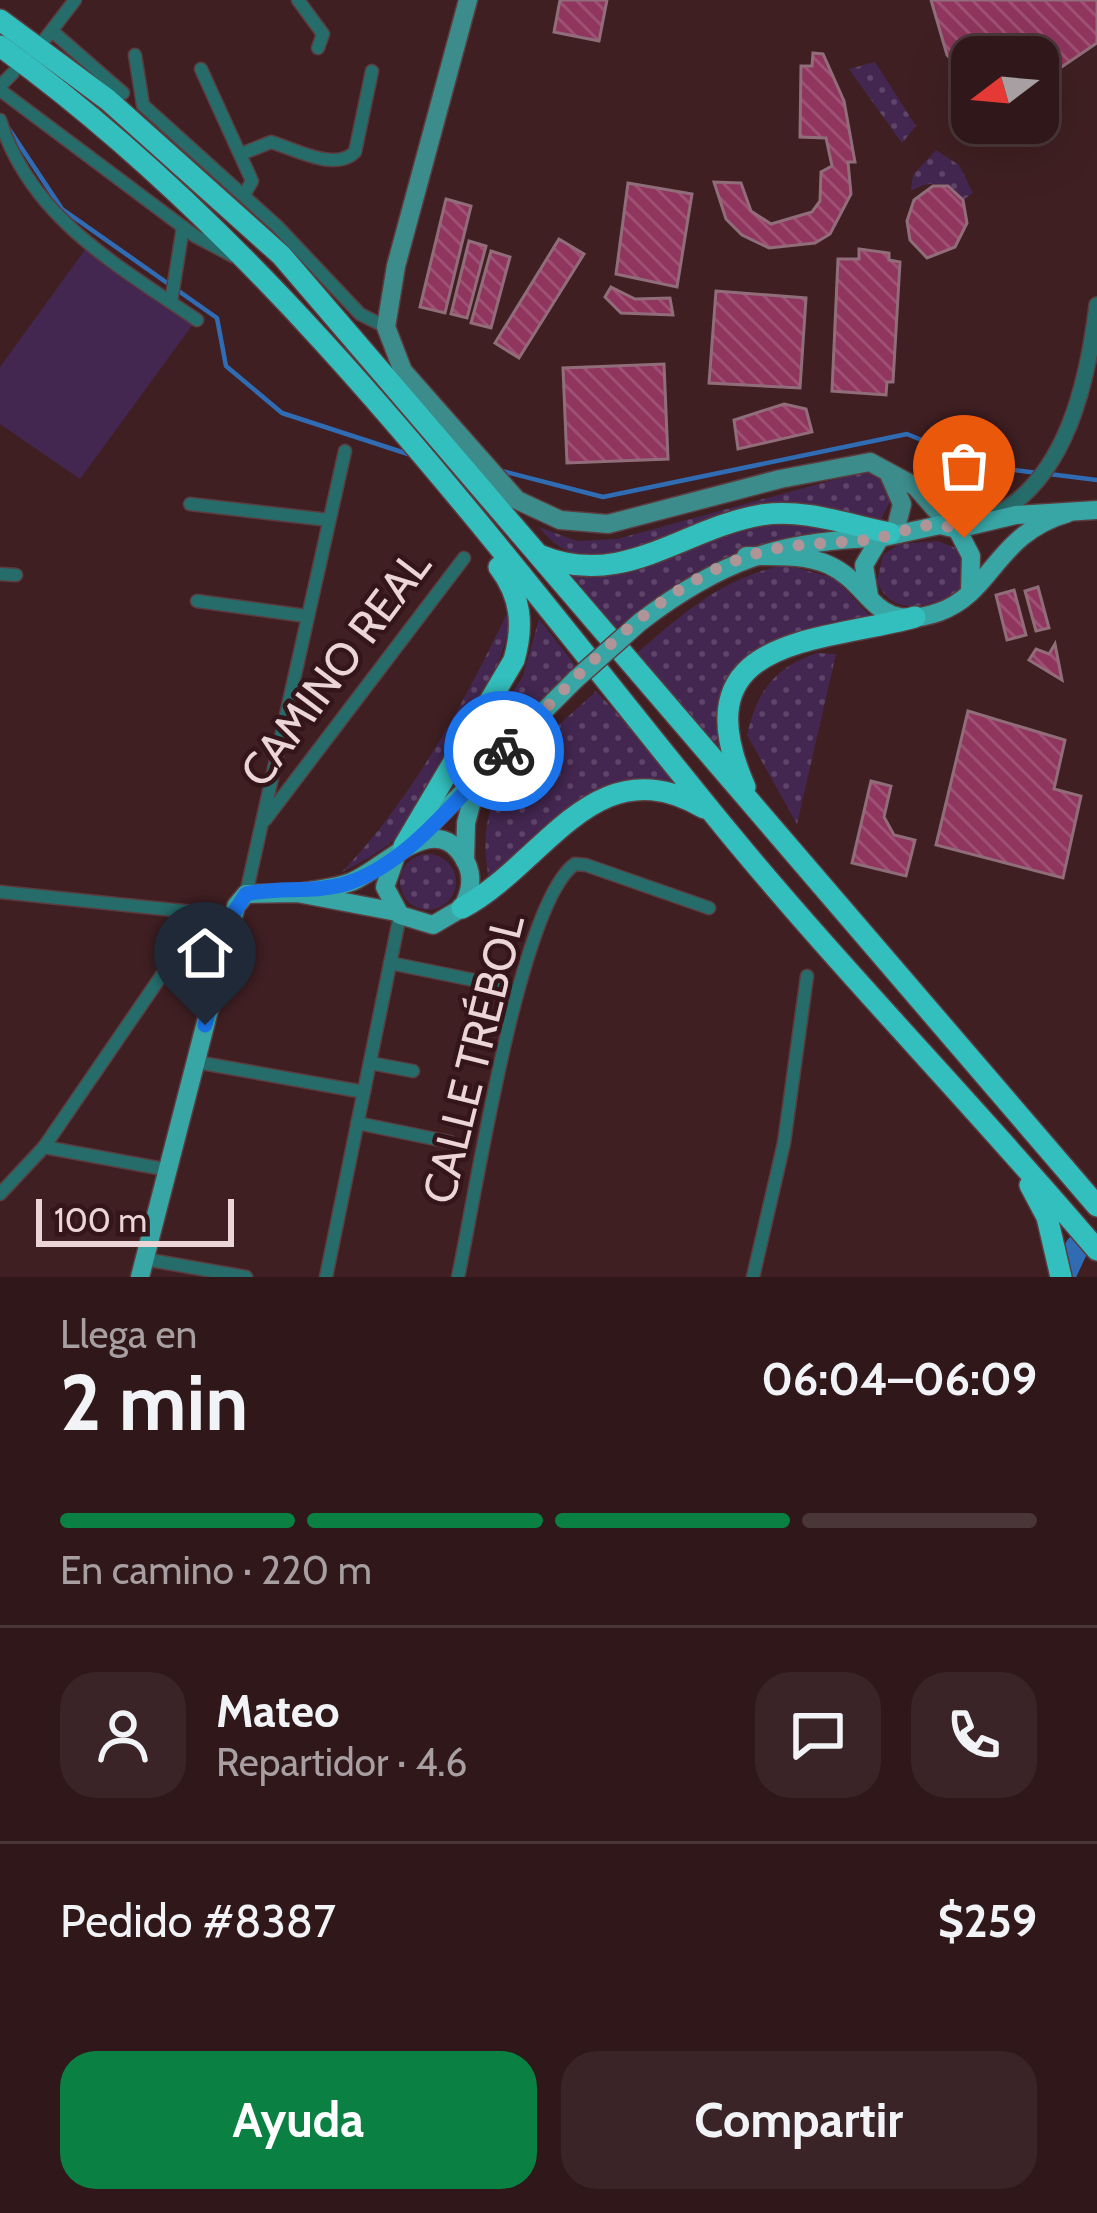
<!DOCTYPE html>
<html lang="es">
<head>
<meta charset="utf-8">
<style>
	body { margin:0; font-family:Cabin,sans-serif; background:#3b2427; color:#f1f3f6; height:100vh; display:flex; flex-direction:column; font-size:45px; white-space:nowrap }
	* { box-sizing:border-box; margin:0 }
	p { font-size:39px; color:#a79fa2 }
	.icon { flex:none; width:66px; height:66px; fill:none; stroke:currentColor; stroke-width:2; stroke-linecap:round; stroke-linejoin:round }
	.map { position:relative; height:1277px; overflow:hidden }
	.panel { display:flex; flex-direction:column; background:#2f171a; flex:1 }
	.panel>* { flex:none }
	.needle { width:78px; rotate:254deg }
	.tools { position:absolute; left:951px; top:36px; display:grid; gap:24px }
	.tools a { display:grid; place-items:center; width:108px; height:108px; border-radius:24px; background:#2f171a; box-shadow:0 12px 48px #0002,0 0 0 3px #4a3639; font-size:60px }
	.scale { position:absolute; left:36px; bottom:30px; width:198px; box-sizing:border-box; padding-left:12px; border:6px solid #ebd5d6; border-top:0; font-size:33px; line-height:42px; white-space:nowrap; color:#ebd5d6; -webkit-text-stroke:9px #341519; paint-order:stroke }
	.pin { position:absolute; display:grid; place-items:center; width:102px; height:102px; color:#fff; margin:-123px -51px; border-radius:50% 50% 50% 0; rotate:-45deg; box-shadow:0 0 12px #0007 }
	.pin .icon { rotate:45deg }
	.courier { position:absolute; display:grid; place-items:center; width:120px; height:120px; margin:-60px; border:9px solid #1a73e8; border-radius:50%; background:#fff; color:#222; box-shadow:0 3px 15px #0007 }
	.head em { font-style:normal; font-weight:800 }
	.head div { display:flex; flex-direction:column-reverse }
	.head { display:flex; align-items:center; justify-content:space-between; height:204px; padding:0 60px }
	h1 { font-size:78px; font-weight:800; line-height:90px }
	.bar { display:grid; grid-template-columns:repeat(4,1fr); gap:18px 12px; align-content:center; height:144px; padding:0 60px }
	.bar i { height:15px; border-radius:9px; background:#4a3639 }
	.bar .active { background:#0b8043 }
	.bar p { grid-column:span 4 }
	.line { display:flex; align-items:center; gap:30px; padding:0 60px; border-top:3px solid #4a3639 }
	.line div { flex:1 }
	.round { display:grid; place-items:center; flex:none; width:126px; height:126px; border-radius:36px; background:#3b2427 }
	.action { display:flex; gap:24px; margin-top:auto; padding:24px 60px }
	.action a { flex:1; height:138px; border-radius:36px; background:#0b8043; color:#fff; font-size:48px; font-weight:800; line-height:138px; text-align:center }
	.action a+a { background:#3b2427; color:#f1f3f6 }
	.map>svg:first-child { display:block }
</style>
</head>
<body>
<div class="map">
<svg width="1097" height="1277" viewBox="0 0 1097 1277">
	<defs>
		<pattern id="green-dots" width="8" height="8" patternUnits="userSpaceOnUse" patternTransform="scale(3)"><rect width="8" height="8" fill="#442751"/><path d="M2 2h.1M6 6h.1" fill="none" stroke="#5f4569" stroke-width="1.8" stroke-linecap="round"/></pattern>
		<pattern id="building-back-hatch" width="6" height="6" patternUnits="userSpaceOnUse" patternTransform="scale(3)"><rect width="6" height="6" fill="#8f355e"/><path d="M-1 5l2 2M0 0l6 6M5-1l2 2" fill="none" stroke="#9f5174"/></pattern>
	</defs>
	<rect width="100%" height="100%" fill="#3f1f22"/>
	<g fill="url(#green-dots)">
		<path d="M875,62L916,126L902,143L849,69Z"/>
		<path d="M936,150L959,165L973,193L963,200C947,182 932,179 911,191L913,175Z"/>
		<path d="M866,471L883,477L891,500L880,521C858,517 830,506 807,507C733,510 598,607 539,527L577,541L617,539Z"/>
		<path d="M769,518L831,529C753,547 680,580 616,628L568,571C637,583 705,540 769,518Z"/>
		<path d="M937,541L956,548L967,562L961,590C934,607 891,619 877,581L883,555L899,544Z"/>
		<path d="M786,565L834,578L875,621L762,651L719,733V748L637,653C682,614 725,576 786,565Z"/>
		<path d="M509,609C519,650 428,806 397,837C381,852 361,862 342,872C412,799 466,700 509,609Z"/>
		<path d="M539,619L579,670L435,811L523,676Z"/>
		<path d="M817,653L836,654L797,824L747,735C757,691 774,668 817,653Z"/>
		<path d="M596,691L683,784C591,771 554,829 490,884C468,783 530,755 596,691Z"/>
		<circle cx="428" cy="882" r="28"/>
	</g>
	<path fill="#442751" d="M87,247L193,324L80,479L0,424V367Z"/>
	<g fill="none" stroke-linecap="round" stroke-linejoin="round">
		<g stroke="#306cb4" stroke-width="4.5">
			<path d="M9,129L62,209L217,318L226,366L282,413L408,454"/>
			<path d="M502,471L603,497L907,434L984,466L1038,473"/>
			<path d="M1049,474L1097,480"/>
		</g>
		<path stroke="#306cb4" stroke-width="24" d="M1063,1277L1077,1247"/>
	</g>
	<g fill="url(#building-back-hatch)" stroke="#916d7a" stroke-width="3">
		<path d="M560,0H607L599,41L554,32Z"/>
		<path d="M931,0H1097V43L1038,83V57H972V81L947,55Z"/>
		<path d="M813,53L823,54L844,101L855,162H848L851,194L830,234L815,243L769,248L742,235L726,219L714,182L741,183L751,211L771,224L812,212L820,201L821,172L832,166L826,138L800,137L801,66H812Z"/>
		<path d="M628,183L692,194L677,287L616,274Z"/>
		<path d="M933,186H948L963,200L967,223L955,247L927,258L910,240L907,221L914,200Z"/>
		<path d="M446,199L471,206L445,313L420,307Z"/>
		<path d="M559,239L584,254L519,358L495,343Z"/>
		<path d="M469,241L486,246L467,318L451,314Z"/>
		<path d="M859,249L889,253V260L900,262L893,382H887L886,395L832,391L838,259H859Z"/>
		<path d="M491,251L510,257L491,328L471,323Z"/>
		<path d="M611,287L635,299L670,298L673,315L621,313L605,297Z"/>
		<path d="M716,291L806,298L800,388L709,383Z"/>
		<path d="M664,364L668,459L567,463L563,368Z"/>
		<path d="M784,404L806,409L812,432L738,449L734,420Z"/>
		<path d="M1038,587L1049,628L1036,631L1025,591Z"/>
		<path d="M1014,590L1026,635L1007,640L996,595Z"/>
		<path d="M1055,644L1062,680L1029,660L1036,649L1049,654Z"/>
		<path d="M968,711L1065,740L1054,789L1081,796L1063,878L936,845Z"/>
		<path d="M871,781L891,786L884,817L894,835L915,840L906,876L852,863Z"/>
	</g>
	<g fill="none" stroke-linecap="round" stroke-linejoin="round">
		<defs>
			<g id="minor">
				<path d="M298,0L323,34L318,48"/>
				<path d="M52,31L123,93"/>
				<path d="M45,39L75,0"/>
				<path d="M135,55L143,105L277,226L360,314L386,327"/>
				<path d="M201,69L252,181L244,195"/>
				<path d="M0,86L13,73"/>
				<path d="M0,90L195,236L233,256"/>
				<path d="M0,120C31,218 117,265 197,320"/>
				<path d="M241,154L271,142C295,149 335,172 355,152L372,71"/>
				<path d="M171,302L183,227"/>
				<path d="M190,504L329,520"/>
				<path d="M0,574L16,575"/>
				<path d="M197,601L306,616"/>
				<path d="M265,820L464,558"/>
				<path d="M0,892L232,916"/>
				<path d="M246,894L345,451"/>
				<path d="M390,963L508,987"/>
				<path d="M196,1062L364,1092"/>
				<path d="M370,1063L413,1071"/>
				<path d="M357,1123L450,1142"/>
				<path d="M44,1147L169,1170"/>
				<path d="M0,1194L44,1147L203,915"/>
				<path d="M144,1259L246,1277"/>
				<path d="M326,1277L400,915"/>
				<path d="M458,1277C475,1199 519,903 575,864L586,865L709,908"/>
				<path d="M753,1277L784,1143L807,976"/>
			</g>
			<path id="tertiary" d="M995,515C1067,478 1088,380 1097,305"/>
			<g id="secondary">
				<path d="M468,0L396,266L386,327L403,371L517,500L560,520L608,524L780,479L870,462L916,487L950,526"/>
				<path d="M888,472L902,504L895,532"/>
			</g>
			<g id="primary">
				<path d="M957,529L1016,515L1097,510"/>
				<path d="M746,556C773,556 804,554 829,565C873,585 873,635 939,612C993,593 995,534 1068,513"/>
				<path d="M869,596L864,565L880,538L940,525L957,529L971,556L970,593"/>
				<path d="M640,622C720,561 779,540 880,538"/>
				<path d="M414,841L576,679"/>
				<path d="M465,861L466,823L478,779"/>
				<path d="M303,892C318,889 336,888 351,882C385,869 436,805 466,862C474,878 470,894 462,908L433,925L400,915L385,887L397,853"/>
				<path d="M140,1277L236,906L246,894L297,893L397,912"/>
			</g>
			<g id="motorway">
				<path d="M0,20L108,100L281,255L1097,1206"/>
				<path d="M0,46C284,251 504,558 725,828C844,973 976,1107 1097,1250"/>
				<path d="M539,555C623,590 681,529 761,515C805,508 848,525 890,533"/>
				<path d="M745,787C678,635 820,643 915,617"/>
				<path d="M404,846L514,660C524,625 521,596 499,567"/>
				<path d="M462,908C546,863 595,744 704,808"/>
				<path d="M1030,1185L1047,1217L1061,1277"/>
			</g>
		</defs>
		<use href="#minor" stroke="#5b3c3f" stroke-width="15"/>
		<use href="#tertiary" stroke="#5b3c3f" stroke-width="18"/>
		<use href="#secondary" stroke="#5b3c3f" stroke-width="21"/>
		<use href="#primary" stroke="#5b3c3f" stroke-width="21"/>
		<use href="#motorway" stroke="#5b3c3f" stroke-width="24"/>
		<use href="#minor" stroke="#266c6b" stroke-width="12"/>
		<use href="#tertiary" stroke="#266c6b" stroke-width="15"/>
		<use href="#secondary" stroke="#3c8c8b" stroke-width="18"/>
		<use href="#primary" stroke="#39a6a6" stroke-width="18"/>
		<use href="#motorway" stroke="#33bfbe" stroke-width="21"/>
		<defs>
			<path id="primary-bridge" d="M576,679L640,622"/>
		</defs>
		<use href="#primary-bridge" stroke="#5b3c3f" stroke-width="21" stroke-linecap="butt"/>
		<use href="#primary-bridge" stroke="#39a6a6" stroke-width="18"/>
	</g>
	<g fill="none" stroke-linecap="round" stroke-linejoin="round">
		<path stroke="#af9597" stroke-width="12" stroke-dasharray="0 21.6" d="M504,751C576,679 656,582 758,553C797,541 838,545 878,538C904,533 943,511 964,538"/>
		<path stroke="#1a73e8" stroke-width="15" d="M205,1025L232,916L246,894C280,886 313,894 348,883C410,863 459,795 504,751"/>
	</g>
	<g text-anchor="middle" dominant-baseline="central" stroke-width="9" stroke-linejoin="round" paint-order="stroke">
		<g font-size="45" fill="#ebd5d6" stroke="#341519">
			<text transform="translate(335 668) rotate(-53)">CAMINO REAL</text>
			<text transform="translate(473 1059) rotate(-76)">CALLE TRÉBOL</text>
		</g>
	</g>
</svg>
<div class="tools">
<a><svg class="needle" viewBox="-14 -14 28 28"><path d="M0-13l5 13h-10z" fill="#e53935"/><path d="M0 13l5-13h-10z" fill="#a79fa2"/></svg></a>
</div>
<div class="scale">100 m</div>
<div class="pin" style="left:964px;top:538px;background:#ea580c"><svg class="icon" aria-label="bag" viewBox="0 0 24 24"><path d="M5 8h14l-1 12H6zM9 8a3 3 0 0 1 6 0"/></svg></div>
<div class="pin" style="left:205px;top:1025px;background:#1f2937"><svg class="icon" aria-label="home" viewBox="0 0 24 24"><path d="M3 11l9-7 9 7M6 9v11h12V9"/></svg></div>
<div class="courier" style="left:504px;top:751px"><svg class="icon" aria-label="bike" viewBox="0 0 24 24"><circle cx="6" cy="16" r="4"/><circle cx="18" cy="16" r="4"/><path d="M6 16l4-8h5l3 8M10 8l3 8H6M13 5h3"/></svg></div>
</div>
<section class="panel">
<div class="head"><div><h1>2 min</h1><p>Llega en</p></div><em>06:04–06:09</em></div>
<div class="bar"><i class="active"></i><i class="active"></i><i class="active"></i><i></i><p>En camino · 220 m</p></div>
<div class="line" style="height:216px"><a class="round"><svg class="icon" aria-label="person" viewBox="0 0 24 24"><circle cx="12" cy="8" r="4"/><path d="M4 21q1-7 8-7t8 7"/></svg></a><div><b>Mateo</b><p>Repartidor · 4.6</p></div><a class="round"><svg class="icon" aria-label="chat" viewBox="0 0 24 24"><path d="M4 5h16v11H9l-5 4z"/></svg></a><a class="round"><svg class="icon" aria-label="phone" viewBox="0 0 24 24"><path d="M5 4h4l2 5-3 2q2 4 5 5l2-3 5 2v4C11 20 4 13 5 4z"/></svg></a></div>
<div class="line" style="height:156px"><div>Pedido #8387</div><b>$259</b></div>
<div class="action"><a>Ayuda</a><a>Compartir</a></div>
</section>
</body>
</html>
